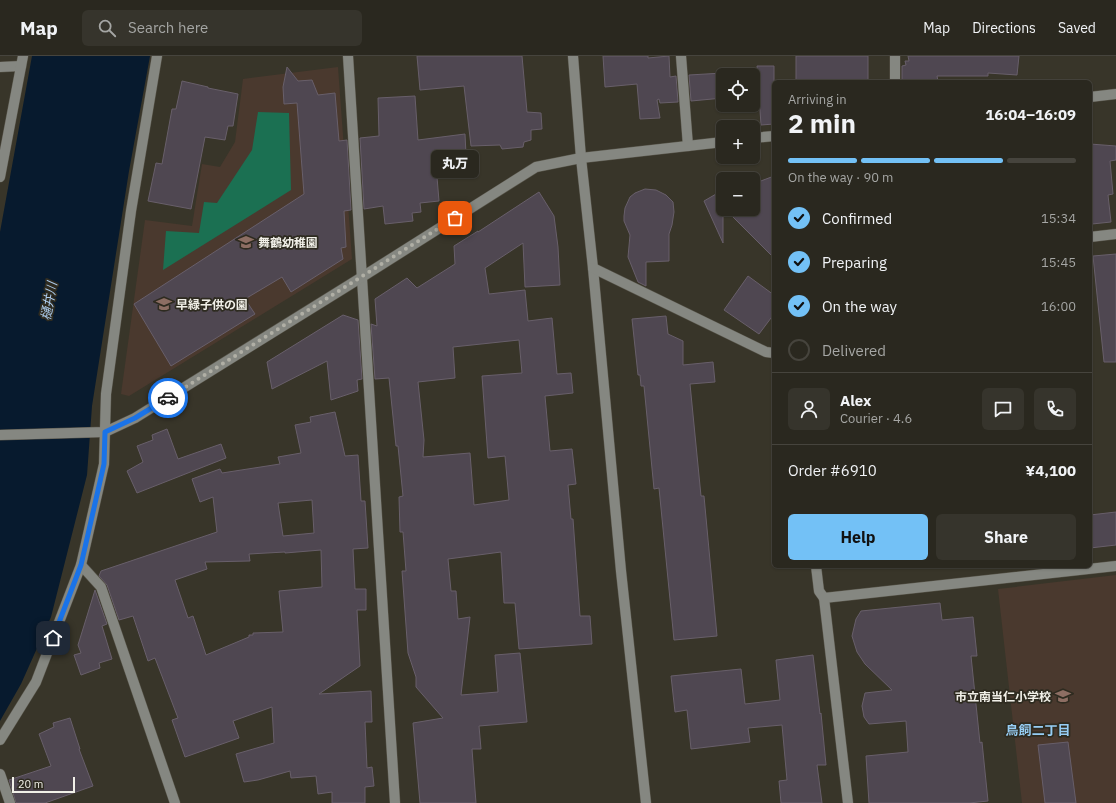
<!DOCTYPE html>
<html lang="en">
<head>
<meta charset="utf-8">
<style>
	body { margin:0; font-family:"IBM Plex Sans","Noto Sans JP",sans-serif; background:#36342c; color:#f1f3f6; height:100vh; display:flex; flex-direction:column; font-size:15px; white-space:nowrap }
	* { box-sizing:border-box; margin:0 }
	p { font-size:13px; color:#a5a6a4 }
	.icon { flex:none; width:22px; height:22px; fill:none; stroke:currentColor; stroke-width:2; stroke-linecap:round; stroke-linejoin:round }
	.map { position:relative; flex:1; overflow:hidden }
	.side { position:absolute; left:772px; top:24px; width:320px; height:488px; display:flex; flex-direction:column; background:#2a281f; border-radius:6px; box-shadow:0 1px 3px #0004,0 0 0 1px #46443d }
	.side>* { flex:none }
	.controls { position:absolute; left:716px; top:12px; display:grid; gap:8px }
	.controls a { display:grid; place-items:center; width:44px; height:44px; border-radius:6px; background:#2a281f; box-shadow:0 1px 3px #0004,0 0 0 1px #46443d; font-size:20px }
	.scale { position:absolute; left:12px; bottom:10px; width:63px; box-sizing:border-box; padding-left:4px; border:2px solid #f1f0e8; border-top:0; font-size:11px; line-height:14px; white-space:nowrap; color:#f1f0e8; -webkit-text-stroke:3px #2e2b20; paint-order:stroke }
	.pin { position:absolute; display:grid; place-items:center; width:34px; height:34px; color:#fff; margin:-17px; border-radius:8px; box-shadow:0 2px 6px #0006 }
	.courier { position:absolute; display:grid; place-items:center; width:40px; height:40px; margin:-20px; border:3px solid #1a73e8; border-radius:50%; background:#fff; color:#222; box-shadow:0 1px 5px #0007 }
	.bubble { position:absolute; height:28px; border-radius:6px; background:#2a281f; box-shadow:0 1px 3px #0004,0 0 0 1px #46443d; font-size:13px; font-weight:800; line-height:28px; text-align:center }
	.headline em { font-style:normal; font-weight:800 }
	.headline div { display:flex; flex-direction:column-reverse }
	.headline { display:flex; align-items:center; justify-content:space-between; height:68px; padding:0 16px }
	h1 { font-size:26px; font-weight:800; line-height:30px }
	.bar { display:grid; grid-template-columns:repeat(4,1fr); gap:6px 4px; align-content:center; height:48px; padding:0 16px }
	.bar i { height:5px; border-radius:3px; background:#46443d }
	.bar .active { background:#73c1f6 }
	.bar p { grid-column:span 4 }
	.line { display:flex; align-items:center; gap:10px; padding:0 16px; border-top:1px solid #46443d }
	.line div { flex:1 }
	.round { display:grid; place-items:center; flex:none; width:42px; height:42px; border-radius:6px; background:#36342c }
	ol { padding:0 16px; list-style:none }
	li { display:flex; align-items:center; gap:12px; height:44px }
	li p { margin-inline-start:auto }
	li .icon { padding:4px; border-radius:50%; background:#73c1f6; color:#111; stroke-width:4 }
	li:last-child { color:#a5a6a4 }
	li i { width:22px; height:22px; border:2px solid #46443d; border-radius:50% }
	.action { display:flex; gap:8px; margin-top:auto; padding:8px 16px }
	.action a { flex:1; height:46px; border-radius:6px; background:#73c1f6; color:#111; font-size:16px; font-weight:800; line-height:46px; text-align:center }
	.action a+a { background:#36342c; color:#f1f3f6 }
	header { display:flex; align-items:center; gap:24px; box-sizing:border-box; height:56px; padding:0 20px; background:#2a281f; border-bottom:1px solid #46443d }
	header strong { font-size:19px }
	nav { display:flex; gap:22px; margin-inline-start:auto; font-size:14px }
	.search { width:280px; height:36px; background:#36342c; display:flex; align-items:center; gap:10px; box-sizing:border-box; padding:0 14px; border-radius:6px; color:#a5a6a4; font-size:15px }
	.map>svg:first-child { display:block }
</style>
</head>
<body>
<header>
<strong>Map</strong>
<div class="search"><svg class="icon" aria-label="search" viewBox="0 0 24 24"><circle cx="10" cy="10" r="6"/><path d="M15 15l6 6"/></svg>Search here</div>
<nav><a>Map</a><a>Directions</a><a>Saved</a></nav>
</header>
<div class="map">
<svg width="1116" height="747" viewBox="0 0 1116 747">
	<rect width="100%" height="100%" fill="#383529"/>
	<g fill="#4a392e">
		<path d="M338,11L352,203L129,340L121,338L145,164L192,170L202,108L220,111L235,86L243,23Z"/>
		<path d="M1116,519V747H1022L998,533Z"/>
	</g>
	<path fill="#1b7052" d="M258,56L289,57L291,134L163,214L166,175L199,177L204,146L217,147L252,94Z"/>
	<path fill="#071a2e" d="M32,0H150L129,115L92,350L87,419L51,561L21,628L0,665V176Z"/>
	<g fill="#4f4751" stroke="#685f6a" fill-rule="evenodd">
		<path d="M417,0H522L527,56L541,57L542,73L531,74V84L524,86L523,91L502,93L500,89L471,90L464,30L420,34Z"/>
		<path d="M603,0H648V2L669,0L670,21L676,20L678,46L660,47L659,43L657,44L660,62L640,63L637,28L605,31Z"/>
		<rect x="796" y="0" width="72" height="26"/>
		<path d="M908,0H1019L1017,19L988,17V20H937L938,25L902,26V10L906,9L905,5H909Z"/>
		<path d="M757,10H774V68L761,69Z"/>
		<path d="M287,11L298,25L312,24L318,39L335,37L339,85L347,84L351,154L344,155L346,191L341,192L343,203L291,236L282,221L245,243L255,258L171,310L134,248L304,138L297,47L284,48L283,31Z"/>
		<path d="M723,17V42L691,45L689,19Z"/>
		<path d="M182,25L208,31V32L238,38L233,70H228L225,84L205,81L191,153L148,145L156,107L162,108L172,53H176Z"/>
		<path d="M415,40L418,84L465,78L467,119L437,121L439,145L420,147L421,156L412,157L413,165L385,168L383,150L364,153L360,82L379,80L378,42Z"/>
		<path d="M1090,88L1116,90V104L1110,105L1113,138L1108,139L1111,166L1092,168L1090,149H1092L1090,126Z"/>
		<path d="M774,120V202L725,153H753V128Z"/>
		<path d="M645,133L656,134L666,139L673,146L674,156L672,169L669,178V205L646,206V230L638,226L628,201L630,179L624,165V160L625,152L630,141L635,137Z"/>
		<path d="M723,134V187L704,145Z"/>
		<path d="M539,136L554,160L558,191L560,229L525,231L523,187L485,212L489,238L525,234L528,265L552,262L557,318L571,317L573,337L545,340L550,395L572,393L576,428L568,429L571,463H573L580,560H590L592,588L519,593L515,547H504L501,496L448,503L451,535H456L458,563L470,561L461,639L498,636L495,599L520,597L527,666L479,670L481,693H472L476,747H420L413,667L443,662L416,631V621L408,597L402,515H406L403,476H400L399,441L403,440L398,390H396L389,322L375,323L371,268L377,270L375,243L407,222L417,232L455,208L454,190L478,175V176ZM519,284L522,317L482,320L488,402L505,400L509,444L474,449L470,397L423,401L424,384L418,326L455,322L453,291Z"/>
		<path d="M1116,198V306H1104L1093,200Z"/>
		<path d="M748,220L774,239V258L759,278L724,254Z"/>
		<path d="M343,259L358,264L362,323L357,324L358,335L331,344L327,305L272,333L267,306Z"/>
		<path d="M666,260L668,278L683,285V309L713,306L715,326L690,328L701,440H704L717,580L674,584L659,432L654,433L644,330H641L640,319H638L632,263Z"/>
		<path d="M335,356L345,400L358,399L361,445H365L368,492L353,493L355,533H366V554H357L360,610L319,638L371,635L372,666H365L367,712L372,711L374,730L365,731V747H332V736L318,738L316,720L291,722L290,715L258,724L244,726L236,698L274,687L272,651L233,665L239,682L185,701L172,664L178,662L155,602L148,605L133,560L119,564L107,529L99,520L101,515L217,476L213,441L200,446L192,423L220,413L222,417L280,408L278,401L301,397L295,369L311,366L310,361ZM312,444L314,477L283,480L278,447ZM321,494L322,531L279,535L283,576L253,577V579H249V581L206,599L193,560L188,562L175,524L207,513L205,506L250,505L249,498L285,496V497Z"/>
		<path d="M167,373L178,403L221,388L226,402L137,437L127,415L143,406L137,390L153,384L152,379Z"/>
		<path d="M1116,456V489L1090,492V459Z"/>
		<path d="M95,534L107,568L102,570L112,603L99,607L100,612L81,619L74,599L81,597L78,589Z"/>
		<path d="M940,547L942,564L973,561L977,600H971L980,687L982,686L988,745L969,747H869L866,700L908,696L906,665L869,668L864,661L862,650L865,637L892,634L865,608L857,596L852,580L856,563L861,555Z"/>
		<path d="M813,599L820,658L821,657L826,709H817L822,747H781L779,725L787,724L782,669L748,672L750,686L691,693L687,654L675,656L671,620L741,613L745,648L780,644L776,604Z"/>
		<path d="M70,662L80,693H79L93,730L45,747H16L9,724L51,710L39,678L54,671L53,667Z"/>
		<path d="M1068,686L1076,747H1045L1038,689Z"/>
	</g>
	<g fill="none" stroke-linecap="round" stroke-linejoin="round">
		<defs>
			<g id="minor">
				<path d="M348,0L395,747"/>
				<path d="M573,0L581,102L593,212L621,515L646,747"/>
				<path d="M681,0L688,90"/>
				<path d="M895,0V26"/>
				<path d="M0,11L21,10"/>
				<path d="M1090,41L1116,38"/>
				<path d="M753,82L774,80"/>
				<path d="M0,121L23,0"/>
				<path d="M1090,181L1116,178"/>
				<path d="M593,212L766,296L774,297"/>
				<path d="M0,379L105,376L135,362L362,221L536,111L581,102L723,86"/>
				<path d="M81,509L101,531L175,747"/>
				<path d="M816,510L819,535L824,542"/>
				<path d="M0,684L36,626L81,509L104,408L106,338L131,155L157,0"/>
				<path d="M0,718L10,747"/>
				<path d="M848,747L824,542L1116,510"/>
			</g>
		</defs>
		<use href="#minor" stroke="#565348" stroke-width="11"/>
		<use href="#minor" stroke="#858781" stroke-width="10"/>
	</g>
	<g fill="none" stroke-linecap="round" stroke-linejoin="round">
		<path stroke="#b0afa5" stroke-width="4" stroke-dasharray="0 7.2" d="M168,342L455,162"/>
		<path stroke="#1a73e8" stroke-width="5" d="M53,582L81,509L104,408L105,376L135,362L168,342"/>
	</g>
	<defs>
		<symbol id="school-bare" viewBox="-9 -9 18 18"><path d="M0-5L7-2L0 1L-7-2ZM-4 1L0 2.5L4 1V4Q0 6-4 4Z" fill="#8d6e63" stroke="#2e2b20" stroke-width="2.5" paint-order="stroke"/></symbol>
	</defs>
	<g fill-rule="evenodd">
		<use href="#school-bare" x="235" y="175" width="22" height="22"/>
		<use href="#school-bare" x="153" y="237" width="22" height="22"/>
		<use href="#school-bare" x="1052" y="629" width="22" height="22"/>
	</g>
	<g text-anchor="middle" dominant-baseline="central" stroke-width="3.5" stroke-linejoin="round" paint-order="stroke">
		<g font-size="12" font-weight="bold" fill="#f1f0e8" stroke="#2e2b20" text-anchor="start">
			<text x="258" y="186">舞鶴幼稚園</text>
			<text x="176" y="248">早緑子供の園</text>
			<text x="1051" y="640" text-anchor="end">市立南当仁小学校</text>
		</g>
		<g font-size="13" font-style="italic" fill="#acccee" stroke="#2e2b20">
			<text transform="translate(49 245) rotate(-80)">樋井川</text>
		</g>
		<g font-size="13" font-weight="bold" fill="#96cdf4" stroke="#2e2b20">
			<text x="1038" y="674">鳥飼二丁目</text>
		</g>
	</g>
</svg>
<div class="controls">
<a><svg class="icon" aria-label="locate" viewBox="0 0 24 24"><circle cx="12" cy="12" r="6"/><path d="M12 2v4M12 18v4M2 12h4M18 12h4"/></svg></a>
<a>+</a>
<a>−</a>
</div>
<div class="scale">20 m</div>
<div class="pin" style="left:455px;top:162px;background:#ea580c"><svg class="icon" aria-label="bag" viewBox="0 0 24 24"><path d="M5 8h14l-1 12H6zM9 8a3 3 0 0 1 6 0"/></svg></div>
<div class="pin" style="left:53px;top:582px;background:#1f2937"><svg class="icon" aria-label="home" viewBox="0 0 24 24"><path d="M3 11l9-7 9 7M6 9v11h12V9"/></svg></div>
<div class="courier" style="left:168px;top:342px"><svg class="icon" aria-label="car" viewBox="0 0 24 24"><path d="M5 17H2v-5l4-1 3-4h7l3 4 3 1v5h-3M9 17h6M6 11h13"/><circle cx="7" cy="17" r="2"/><circle cx="17" cy="17" r="2"/></svg></div>
<div class="bubble" style="left:431px;top:94px;width:48px">丸万</div>
<section class="side">
<div class="headline"><div><h1>2 min</h1><p>Arriving in</p></div><em>16:04–16:09</em></div>
<div class="bar"><i class="active"></i><i class="active"></i><i class="active"></i><i></i><p>On the way · 90 m</p></div>
<ol>
<li><svg class="icon" aria-label="check" viewBox="0 0 24 24"><path d="M5 12l5 5 9-10"/></svg>Confirmed<p>15:34</p></li>
<li><svg class="icon" aria-label="check" viewBox="0 0 24 24"><path d="M5 12l5 5 9-10"/></svg>Preparing<p>15:45</p></li>
<li><svg class="icon" aria-label="check" viewBox="0 0 24 24"><path d="M5 12l5 5 9-10"/></svg>On the way<p>16:00</p></li>
<li><i></i>Delivered</li>
</ol>
<div class="line" style="height:72px"><a class="round"><svg class="icon" aria-label="person" viewBox="0 0 24 24"><circle cx="12" cy="8" r="4"/><path d="M4 21q1-7 8-7t8 7"/></svg></a><div><b>Alex</b><p>Courier · 4.6</p></div><a class="round"><svg class="icon" aria-label="chat" viewBox="0 0 24 24"><path d="M4 5h16v11H9l-5 4z"/></svg></a><a class="round"><svg class="icon" aria-label="phone" viewBox="0 0 24 24"><path d="M5 4h4l2 5-3 2q2 4 5 5l2-3 5 2v4C11 20 4 13 5 4z"/></svg></a></div>
<div class="line" style="height:52px"><div>Order #6910</div><b>¥4,100</b></div>
<div class="action"><a>Help</a><a>Share</a></div>
</section>
</div>
</body>
</html>
